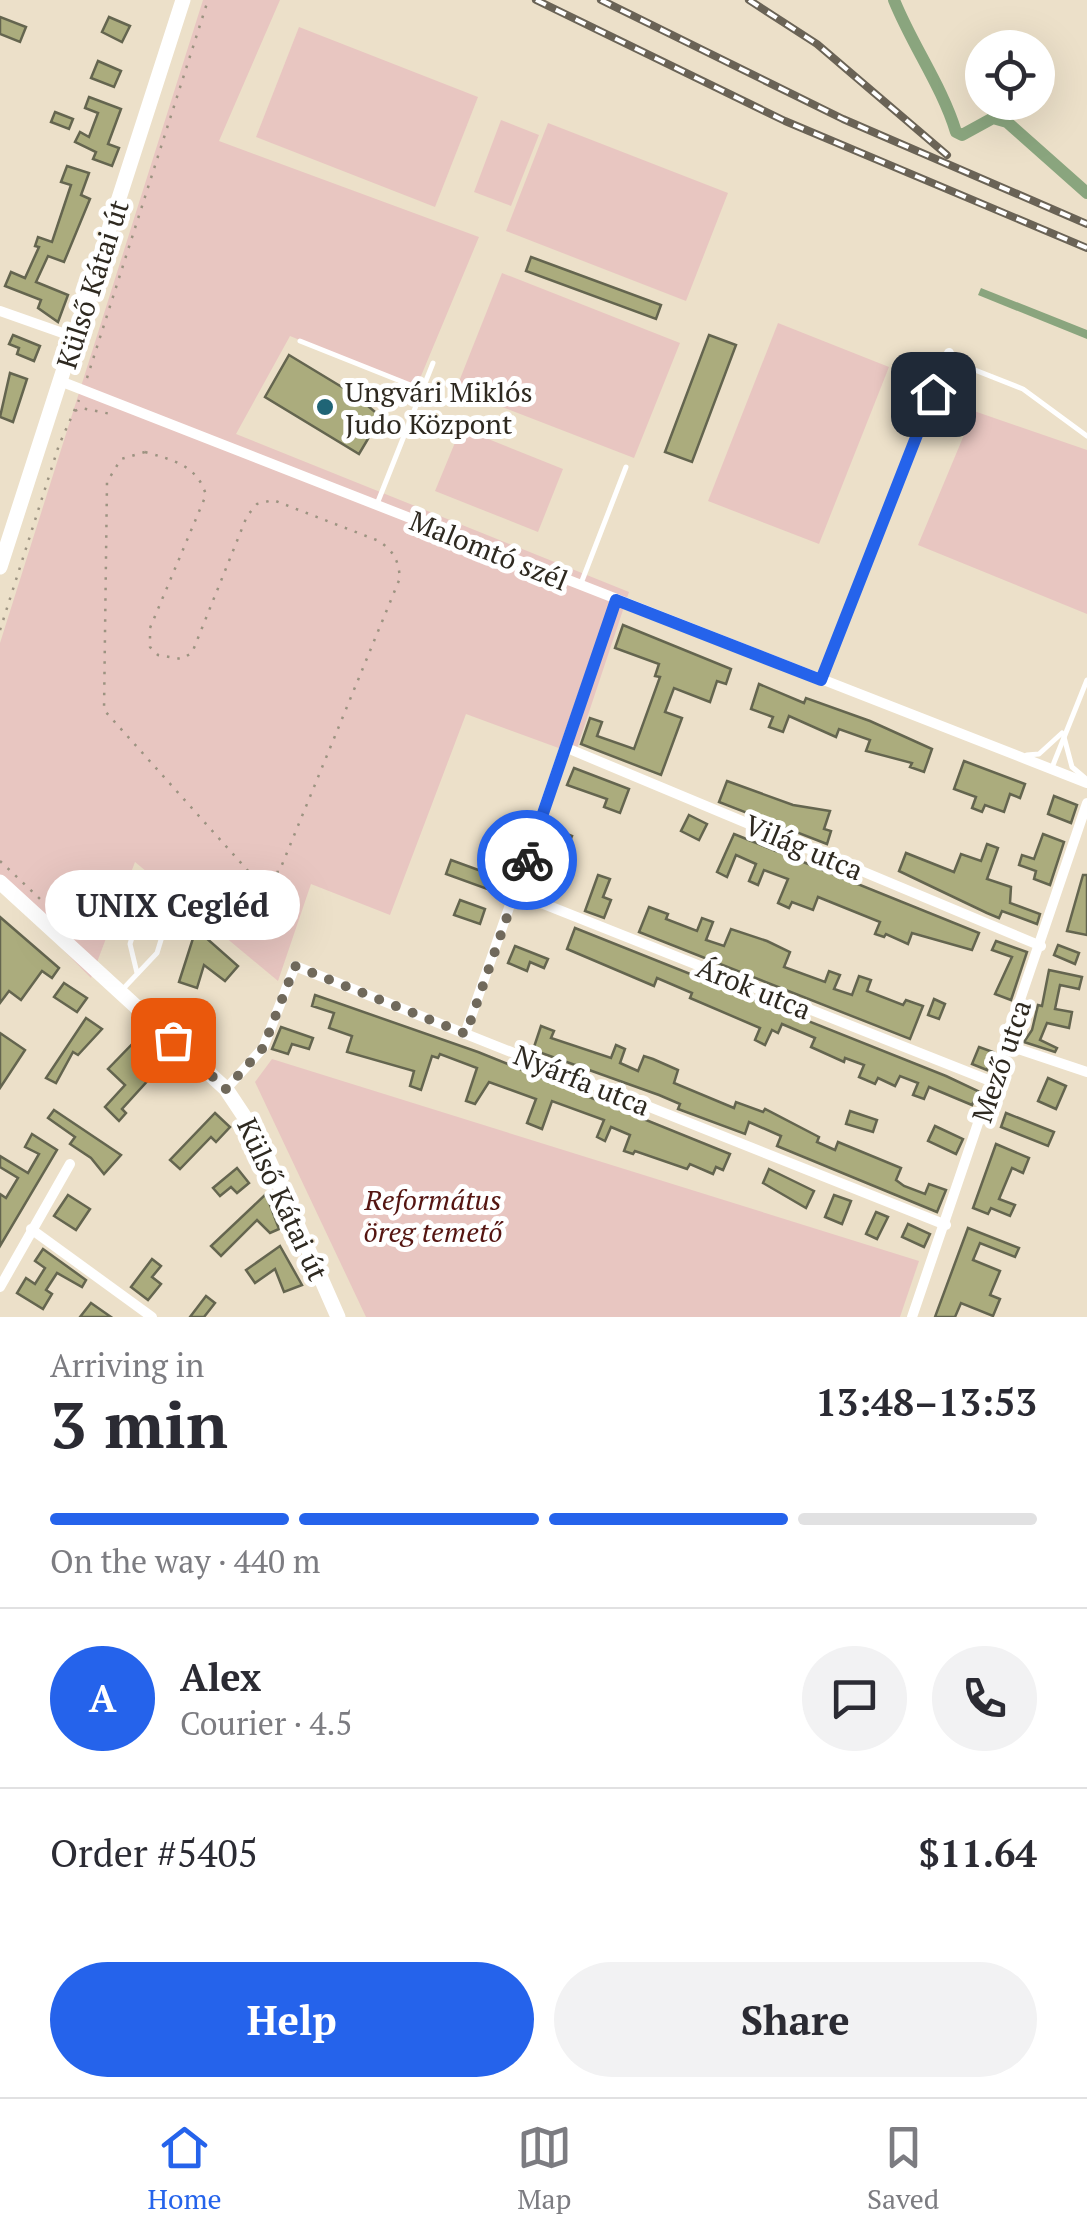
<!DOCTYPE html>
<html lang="en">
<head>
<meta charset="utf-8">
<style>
	body { margin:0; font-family:"PT Serif",serif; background:#f2f2f3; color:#2b2b33; height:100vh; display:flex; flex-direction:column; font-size:38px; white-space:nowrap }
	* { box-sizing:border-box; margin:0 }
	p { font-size:32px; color:#7c7c81 }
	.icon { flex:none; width:55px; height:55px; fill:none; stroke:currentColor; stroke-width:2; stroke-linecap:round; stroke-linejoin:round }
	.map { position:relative; height:1317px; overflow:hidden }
	.side { display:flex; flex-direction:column; background:#fff; flex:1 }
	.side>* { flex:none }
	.tools { position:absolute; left:965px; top:30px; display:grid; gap:20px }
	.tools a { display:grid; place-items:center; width:90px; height:90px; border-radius:50%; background:#fff; box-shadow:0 10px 40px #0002; font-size:50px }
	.pin { position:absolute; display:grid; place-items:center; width:85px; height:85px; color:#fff; margin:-42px; border-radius:20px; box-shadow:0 5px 15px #0006 }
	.courier { position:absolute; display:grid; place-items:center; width:100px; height:100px; margin:-50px; border:8px solid #2563eb; border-radius:50%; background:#fff; color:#222; box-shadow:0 2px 12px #0007 }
	.bubble { position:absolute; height:70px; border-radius:35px; background:#fff; box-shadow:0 10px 40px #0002; font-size:32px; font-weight:700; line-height:70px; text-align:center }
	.overview em { font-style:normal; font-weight:700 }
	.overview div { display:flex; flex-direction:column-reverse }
	.overview { display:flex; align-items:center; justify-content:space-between; height:170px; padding:0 50px }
	h1 { font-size:65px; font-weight:700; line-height:75px }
	.bar { display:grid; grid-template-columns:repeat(4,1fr); gap:15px 10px; align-content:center; height:120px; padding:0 50px }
	.bar i { height:12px; border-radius:8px; background:#e1e1e2 }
	.bar .current { background:#2563eb }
	.bar p { grid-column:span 4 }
	.line { display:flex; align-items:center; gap:25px; padding:0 50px; border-top:2px solid #e1e1e2 }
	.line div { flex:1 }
	.round { display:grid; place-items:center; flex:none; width:105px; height:105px; border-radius:52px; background:#f2f2f3 }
	.action { display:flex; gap:20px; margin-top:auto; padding:20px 50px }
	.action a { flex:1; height:115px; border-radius:60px; background:#2563eb; color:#fff; font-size:40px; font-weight:700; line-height:115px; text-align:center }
	.action a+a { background:#f2f2f3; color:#2b2b33 }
	.dock { display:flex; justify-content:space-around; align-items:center; height:140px; border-top:2px solid #e1e1e2; background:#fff; font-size:28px; color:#7c7c81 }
	.dock a { display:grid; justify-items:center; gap:5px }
	.dock .current { color:#2563eb }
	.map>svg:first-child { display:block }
</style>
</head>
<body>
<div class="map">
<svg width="1087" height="1317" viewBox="0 0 1087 1317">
	<rect width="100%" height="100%" fill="#ece0c9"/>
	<g fill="#e8c6c1">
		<path d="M203,0H280L219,141L479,237L416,388L290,336L236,434L629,592L575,754L466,714L390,915L311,884L278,981L135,862L91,978L0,886V643Z"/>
		<path d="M299,27L478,97L435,207L256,137Z"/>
		<path d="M501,120L539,135L511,206L474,192Z"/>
		<path d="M548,123L728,193L686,301L506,231Z"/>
		<path d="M502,273L680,343L634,458L456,389Z"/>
		<path d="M778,323L889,367L819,544L708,501Z"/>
		<path d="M974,411L1087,450V614L918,545Z"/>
		<path d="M461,428L563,469L538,532L435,491Z"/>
		<path d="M272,1059L919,1261L900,1317H366L255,1082Z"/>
	</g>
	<path fill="#8aa57e" d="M981,288L1087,330V339L978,295Z"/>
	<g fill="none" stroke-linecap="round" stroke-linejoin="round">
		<path stroke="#8aa57e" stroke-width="12" d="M894,0C912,45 942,86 956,132L962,135L993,118L1007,122L1087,193"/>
	</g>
	<g fill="#abac7d" stroke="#64654f" stroke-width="2.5">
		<path d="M0,17L26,27L20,42L0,34Z"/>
		<path d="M109,17L130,26L122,42L102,32Z"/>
		<path d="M98,61L121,71L114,87L91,78Z"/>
		<path d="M89,97L121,109L108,144L119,148L112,166L93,159L96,152L75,142L80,132L89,137L98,113L85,108Z"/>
		<path d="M55,112L73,119L69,129L51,122Z"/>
		<path d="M67,166L89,173L81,195L90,199L64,262L48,256L36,282L68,295L58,322L38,308L41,300L5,286L11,272L25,278L39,247L35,246L38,237L52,242L71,185L61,182Z"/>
		<path d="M531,257L661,305L656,319L526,271Z"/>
		<path d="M13,335L40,346L34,361L17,354L19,348L9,344Z"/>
		<path d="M709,335L736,345L692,462L665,452Z"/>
		<path d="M289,355L355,395L381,417L359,454L265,397Z"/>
		<path d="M10,373L27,379L13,422L0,417Z"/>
		<path d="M623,625L731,669L726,684L717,681L710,702L674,688L665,712L682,718L661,775L581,744L590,718L602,722L597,736L634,749L660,677L655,676L659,664L615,648Z"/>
		<path d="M759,684L804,703L806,698L870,721L932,749L924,772L910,767L912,763L866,751L870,740L839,729L836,737L789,716L783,732L769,727L773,717L751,709Z"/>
		<path d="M964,761L1025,784L1020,798L1010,794L1004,812L985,805L982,812L972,808L976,797L954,789Z"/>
		<path d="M574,768L629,789L620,813L604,807L607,799L567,785Z"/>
		<path d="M727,781L793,805L830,811L824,829L831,831L827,844L719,802Z"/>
		<path d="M1054,796L1077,805L1071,823L1048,814Z"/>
		<path d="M689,815L707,824L699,840L681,831Z"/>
		<path d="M554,829L572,836L547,896L530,889Z"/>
		<path d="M734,834L979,933L972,950L912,933L908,944L886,934L884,937L875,934L880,922L818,897L813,910L792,902L789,908L778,903L788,879L764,870L758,885L749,881L756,864L736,855L727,877L717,872Z"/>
		<path d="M1043,834L1064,842L1050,885L1034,879L1036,871L1019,865L1022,855L1034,859Z"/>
		<path d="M987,844L998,848L987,879L1011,887L1010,903L1040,914L1037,924L1002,911L999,918L987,913L899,871L906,853L954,872L961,854L981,861Z"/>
		<path d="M451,860L495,876L490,890L446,874Z"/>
		<path d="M598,875L610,879L603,897L611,900L604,918L585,911Z"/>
		<path d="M1083,875H1087V935L1067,931Z"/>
		<path d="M460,900L485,909L480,924L454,915Z"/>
		<path d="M649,907L668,914L666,919L697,931L702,918L713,922L706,940L724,946L731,929L767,941L790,952L784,967L825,982L829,971L840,975L834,989L852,995L859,976L871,980L867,991L903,1005L906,1000L923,1006L910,1039L639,932Z"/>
		<path d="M0,917L59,968L52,978L42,971L21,1000L9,991L0,1003Z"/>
		<path d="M575,928L946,1076L978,1091L972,1105L929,1087L924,1099L913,1095L918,1083L900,1076L895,1086L878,1078L875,1084L859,1077L864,1065L845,1058L844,1062L811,1047L815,1038L782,1024L778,1033L772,1030L765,1045L755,1040L760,1028L690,998L692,993L657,978L654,986L567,949Z"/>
		<path d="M196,929L238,966L225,981L204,965L197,988L179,982Z"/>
		<path d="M996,941L1027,952L1011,1000L995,994L1012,957L992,950Z"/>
		<path d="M1058,945L1079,953L1075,964L1054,955Z"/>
		<path d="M515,946L548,959L544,968L530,962L527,971L508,963Z"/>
		<path d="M1049,970L1082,977L1079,989L1060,985L1055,1009L1072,1012L1069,1028L1047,1023L1040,1040L1057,1048L1055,1052L1024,1042L1032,1030L1038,1005L1042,1006Z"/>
		<path d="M64,983L87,998L77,1012L54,997Z"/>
		<path d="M315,995L478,1052L730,1154L723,1170L716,1167L713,1174L690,1164L687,1169L635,1151L633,1154L624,1151L630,1135L611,1127L605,1141L597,1137L604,1120L552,1101L542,1129L527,1123L536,1099L489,1082L475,1104L466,1101L477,1068L440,1054L438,1058L432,1056L421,1090L410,1086L414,1071L347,1052L352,1036L329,1028L334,1013L312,1006Z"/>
		<path d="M934,999L945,1004L939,1019L928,1015Z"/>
		<path d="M86,1018L102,1029L78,1055L73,1052L56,1083L46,1078Z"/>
		<path d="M541,1026L554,1031L551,1038L611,1058L616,1045L625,1049L620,1063L638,1071L644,1056L653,1059L678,1070L674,1083L734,1108L736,1102L763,1112L765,1109L819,1137L817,1142L835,1150L838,1142L901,1168L896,1180L904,1186L925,1194L929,1184L946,1190L937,1212L777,1146L781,1136L749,1122L745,1134L678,1109L680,1104L659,1095L533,1050Z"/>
		<path d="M281,1027L313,1038L309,1049L292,1044L288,1054L272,1049Z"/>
		<path d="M0,1033L25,1050L0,1088Z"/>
		<path d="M140,1036L149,1045L144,1050L161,1066L122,1109L126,1113L119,1121L105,1107L125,1085L108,1069Z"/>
		<path d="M979,1047L993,1052L987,1070L972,1064Z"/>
		<path d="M1048,1078L1066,1086L1056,1109L1038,1101Z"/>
		<path d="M54,1110L121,1155L104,1174L91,1158L70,1144L75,1137L48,1118Z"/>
		<path d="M850,1111L877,1120L873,1132L846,1124Z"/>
		<path d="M215,1113L230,1127L216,1142L211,1137L180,1169L170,1160Z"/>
		<path d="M1006,1113L1054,1132L1048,1146L1001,1127Z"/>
		<path d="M935,1126L963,1139L956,1154L928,1141Z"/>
		<path d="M32,1134L57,1150L0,1246V1194L6,1198L18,1178L0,1167V1156L28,1173L39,1154L25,1147Z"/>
		<path d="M996,1144L1029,1158L1023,1173L1012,1168L999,1199L1015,1205L1010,1216L991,1208L988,1214L973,1208Z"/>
		<path d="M237,1168L249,1183L237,1193L231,1187L220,1196L213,1188Z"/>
		<path d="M769,1169L814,1191L806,1208L763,1183Z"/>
		<path d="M266,1194L279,1229L270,1233L257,1220L221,1256L211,1246Z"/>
		<path d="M68,1195L90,1209L76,1230L54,1216Z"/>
		<path d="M834,1195L851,1201L842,1224L825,1217Z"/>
		<path d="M876,1212L888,1217L877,1239L866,1234Z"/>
		<path d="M908,1224L930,1234L924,1247L902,1237Z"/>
		<path d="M968,1228L1019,1248L1015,1257L980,1243L973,1260L1000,1271L990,1295L1000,1299L993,1316L961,1303L955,1317H935Z"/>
		<path d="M280,1246L302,1285L284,1292L275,1269L255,1283L246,1270Z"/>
		<path d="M43,1249L86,1280L82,1287L57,1273L46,1290L52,1294L43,1309L17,1293L26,1278L35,1284L45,1268L35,1261Z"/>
		<path d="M152,1259L161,1266L152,1277L161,1284L148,1300L131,1287Z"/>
		<path d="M206,1296L215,1303L204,1317H190Z"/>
		<path d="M91,1303L111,1317H80Z"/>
	</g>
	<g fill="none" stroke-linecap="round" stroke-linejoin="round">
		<g stroke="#9c9381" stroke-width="2.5" stroke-dasharray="2.5 8" stroke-linecap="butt">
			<path d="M87,378L208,0"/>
			<path d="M75,411L81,408L111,414"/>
			<path d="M145,452C173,460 197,465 206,495L150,628V647L158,655L181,659L192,653L247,516L257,504L273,500L379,541C394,552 398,559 400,578L279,872L250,873L104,710L107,482L121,459Z"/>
			<path d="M0,630L59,445L79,400"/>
			<path d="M0,861L57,915"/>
		</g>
		<g stroke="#fff" stroke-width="5">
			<path d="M300,341L423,390"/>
			<path d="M947,359L1023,389L1087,436"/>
			<path d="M377,504L433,363"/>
			<path d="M580,586L626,467"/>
			<path d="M1064,737L1072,767L1085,778"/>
			<path d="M1027,755L1039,754L1062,733"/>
			<path d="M1051,770L1087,680"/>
			<path d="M122,990L157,953L164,930L137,921L130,944L137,973"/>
		</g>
		<g stroke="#fff" stroke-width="10">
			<path d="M0,311L74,337"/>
			<path d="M60,381L1087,783"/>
			<path d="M821,680L949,353"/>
			<path d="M567,748L1041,946"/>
			<path d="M516,893L993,1082"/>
			<path d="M465,1034L616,600"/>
			<path d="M1006,1045L1087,1072"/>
			<path d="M226,1089L263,1048L295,966L946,1225"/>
			<path d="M31,1229L152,1317"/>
			<path d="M0,1287L70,1164"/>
			<path d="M912,1317L1087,803"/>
		</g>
		<g stroke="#fff" stroke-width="15">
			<path d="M0,567L183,0"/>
			<path d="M0,882L226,1089L260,1140L338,1317"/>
		</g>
		<defs>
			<g id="rail">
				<path d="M536,0L785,121L1087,248"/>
				<path d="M601,0L843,119L1087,224"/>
				<path d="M749,0L817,44L947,155"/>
			</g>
		</defs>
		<use href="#rail" stroke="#6a6356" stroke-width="8"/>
		<use href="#rail" stroke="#fff" stroke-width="4" stroke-dasharray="11" stroke-linecap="butt"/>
	</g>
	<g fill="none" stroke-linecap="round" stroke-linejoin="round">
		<path stroke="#70695b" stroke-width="10" stroke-dasharray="0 18" d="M173,1040L226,1089L263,1048L295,966L466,1034L527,860"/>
		<path stroke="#2563eb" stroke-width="12" d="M527,860L616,600L821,680L933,394"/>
	</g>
	<circle fill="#206576" stroke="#fff" stroke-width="4" cx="325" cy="407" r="10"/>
	<g text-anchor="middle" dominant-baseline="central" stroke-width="10" stroke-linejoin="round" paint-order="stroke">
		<g font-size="28" fill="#2e2920" stroke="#fff">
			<text transform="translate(92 284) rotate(-72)">Külső Kátai út</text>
			<text transform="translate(489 550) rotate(22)">Malomtó szél</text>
			<text transform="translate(804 847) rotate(23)">Világ utca</text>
			<text transform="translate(754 988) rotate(22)">Árok utca</text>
			<text transform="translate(1001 1061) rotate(-71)">Mező utca</text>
			<text transform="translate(582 1080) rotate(22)">Nyárfa utca</text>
			<text transform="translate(283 1199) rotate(65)">Külső Kátai út</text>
		</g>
		<g font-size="28" fill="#2e2920" stroke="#fff" text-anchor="start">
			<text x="345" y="391">Ungvári Miklós<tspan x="345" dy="32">Judo Központ</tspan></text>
		</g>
		<g font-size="28" font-style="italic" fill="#551511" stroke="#fff">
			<text x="433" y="1199">Református<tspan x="433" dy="32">öreg temető</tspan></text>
		</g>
	</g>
</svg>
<div class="tools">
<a><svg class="icon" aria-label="locate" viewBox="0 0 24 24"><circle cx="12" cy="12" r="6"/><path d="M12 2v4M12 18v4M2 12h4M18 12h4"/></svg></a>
</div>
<div class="pin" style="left:173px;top:1040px;background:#ea580c"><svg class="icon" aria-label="bag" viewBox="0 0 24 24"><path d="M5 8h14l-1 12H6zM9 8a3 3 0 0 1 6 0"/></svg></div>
<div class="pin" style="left:933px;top:394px;background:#1f2937"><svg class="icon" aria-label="home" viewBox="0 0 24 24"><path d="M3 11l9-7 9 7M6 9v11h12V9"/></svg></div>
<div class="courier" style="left:527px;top:860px"><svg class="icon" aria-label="bike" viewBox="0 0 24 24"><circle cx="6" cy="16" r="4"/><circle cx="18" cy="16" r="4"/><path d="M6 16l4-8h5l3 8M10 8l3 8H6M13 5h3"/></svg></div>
<div class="bubble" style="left:45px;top:870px;width:255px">UNIX Cegléd</div>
</div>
<section class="side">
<div class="overview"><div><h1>3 min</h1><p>Arriving in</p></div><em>13:48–13:53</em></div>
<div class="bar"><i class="current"></i><i class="current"></i><i class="current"></i><i></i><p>On the way · 440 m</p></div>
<div class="line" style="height:180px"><b class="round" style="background:#2563eb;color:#fff">A</b><div><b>Alex</b><p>Courier · 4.5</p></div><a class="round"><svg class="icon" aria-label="chat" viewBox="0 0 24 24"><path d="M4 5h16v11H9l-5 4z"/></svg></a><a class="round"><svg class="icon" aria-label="phone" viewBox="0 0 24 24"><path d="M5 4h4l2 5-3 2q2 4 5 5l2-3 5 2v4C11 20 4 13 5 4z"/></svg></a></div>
<div class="line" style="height:130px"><div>Order #5405</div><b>$11.64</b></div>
<div class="action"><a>Help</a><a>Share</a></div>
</section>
<nav class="dock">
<a class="current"><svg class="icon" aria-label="home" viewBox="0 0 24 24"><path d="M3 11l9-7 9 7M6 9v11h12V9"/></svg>Home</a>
<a><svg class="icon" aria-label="map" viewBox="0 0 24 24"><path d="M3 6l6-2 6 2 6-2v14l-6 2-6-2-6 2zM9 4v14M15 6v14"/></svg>Map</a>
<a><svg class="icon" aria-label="saved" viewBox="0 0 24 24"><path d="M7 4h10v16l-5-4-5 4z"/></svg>Saved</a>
</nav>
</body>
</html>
